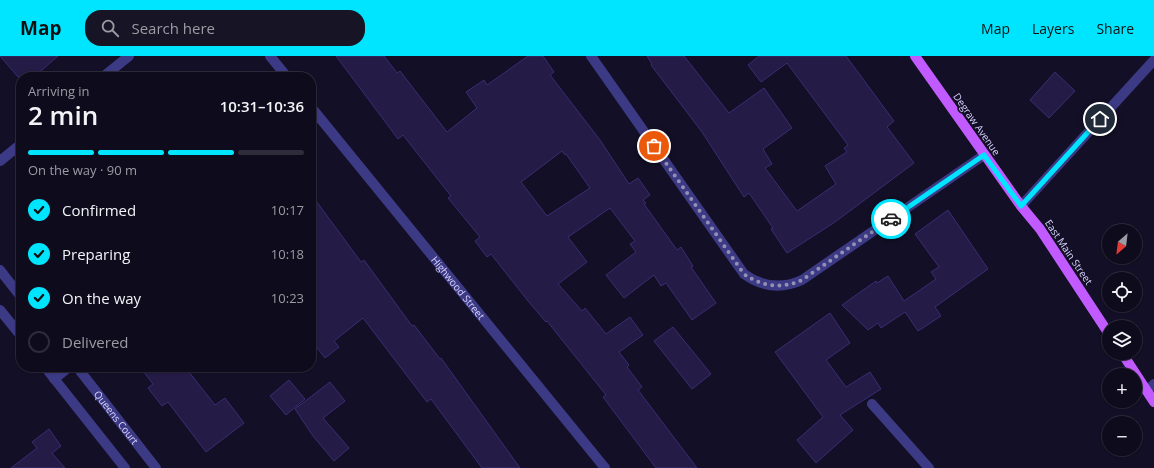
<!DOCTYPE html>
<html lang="en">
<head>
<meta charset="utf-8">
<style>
	body { margin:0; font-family:"Open Sans",sans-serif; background:#171425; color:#f1f3f6; height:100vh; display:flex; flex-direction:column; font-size:15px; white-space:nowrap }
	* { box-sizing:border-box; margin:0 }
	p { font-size:13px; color:#9b9ba3 }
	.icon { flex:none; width:22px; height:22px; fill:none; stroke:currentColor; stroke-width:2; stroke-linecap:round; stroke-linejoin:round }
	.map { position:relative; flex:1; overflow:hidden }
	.side { position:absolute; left:16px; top:16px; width:300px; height:300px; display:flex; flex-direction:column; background:#0e0b1c; border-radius:16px; box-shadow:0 1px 3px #0004,0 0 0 1px #2e2b3b }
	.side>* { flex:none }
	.needle { width:26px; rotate:208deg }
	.fabs { position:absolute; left:1102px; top:168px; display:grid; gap:8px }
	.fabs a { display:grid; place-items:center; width:40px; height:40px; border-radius:50%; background:#0e0b1c; box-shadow:0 1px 3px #0004,0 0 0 1px #2e2b3b; font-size:20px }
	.pin { position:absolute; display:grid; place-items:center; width:34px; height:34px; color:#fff; margin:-17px; border:2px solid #fff; border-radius:50%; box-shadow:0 1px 4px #0007 }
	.courier { position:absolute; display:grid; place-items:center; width:40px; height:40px; margin:-20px; border:3px solid #00e5ff; border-radius:50%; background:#fff; color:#222; box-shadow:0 1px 5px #0007 }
	.summary em { font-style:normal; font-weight:600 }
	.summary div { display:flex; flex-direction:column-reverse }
	.summary { display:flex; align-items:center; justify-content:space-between; height:68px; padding:0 12px }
	h1 { font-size:26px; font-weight:600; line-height:30px }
	.bar { display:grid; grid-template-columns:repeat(4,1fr); gap:6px 4px; align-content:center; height:48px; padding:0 12px }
	.bar i { height:5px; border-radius:3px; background:#2e2b3b }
	.bar .on { background:#00e5ff }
	.bar p { grid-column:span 4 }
	ol { padding:0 12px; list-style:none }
	li { display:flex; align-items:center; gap:12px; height:44px }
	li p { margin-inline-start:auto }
	li .icon { padding:4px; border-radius:50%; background:#00e5ff; color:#111; stroke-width:4 }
	li:last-child { color:#9b9ba3 }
	li i { width:22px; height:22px; border:2px solid #2e2b3b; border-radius:50% }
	header { display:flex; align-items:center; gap:24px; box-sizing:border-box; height:56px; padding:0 20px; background:#00e5ff; color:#111 }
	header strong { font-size:19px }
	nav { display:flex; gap:22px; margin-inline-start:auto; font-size:14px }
	.search { width:280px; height:36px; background:#171425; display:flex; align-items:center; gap:10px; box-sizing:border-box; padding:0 14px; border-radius:16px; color:#9b9ba3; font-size:15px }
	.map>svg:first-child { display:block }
</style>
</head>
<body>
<header>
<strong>Map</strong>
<div class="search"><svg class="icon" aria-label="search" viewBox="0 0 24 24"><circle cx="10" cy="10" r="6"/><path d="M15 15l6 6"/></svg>Search here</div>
<nav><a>Map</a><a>Layers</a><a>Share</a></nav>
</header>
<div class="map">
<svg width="1154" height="412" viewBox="0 0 1154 412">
	<rect width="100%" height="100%" fill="#130f26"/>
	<g fill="#241b47" stroke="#3b2d73" fill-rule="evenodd">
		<path d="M0,0H58L34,21H18Z"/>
		<path d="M336,0H384L397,17L400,15L447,76L477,52L466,36L484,24L487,29L528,0H543L554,16L550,19L600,84L629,128L638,122L650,139L643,144L646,147L644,148L677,194L681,191L693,210L691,211L716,247L692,264L666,227L661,230L654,219L624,242L606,219L636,196L630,188L635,185L610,152L568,181L587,206L558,228L582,255L585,252L606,278L630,261L643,279L619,296L629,309L627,311L642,331L638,334L697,412H656L603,341L606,339L547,265L546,266L528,245L491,198L487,201L475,185L480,181L448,142L451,140L403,79L398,83ZM562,95L565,99L566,98L590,132L547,160L521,126Z"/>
		<path d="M647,0H684L729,57L764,32L792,72L763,93L772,108L765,112L797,155L836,128L825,110L847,96L844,92L848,89L787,7L761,26L748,9L759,0H846L894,65L887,71L914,107L835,166L787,197L771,173L773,172L749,137L744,141L702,76L651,9L652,8Z"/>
		<path d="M1055,16L1075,35L1049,62L1030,44Z"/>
		<path d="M311,138L361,206L364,204L412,270L414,269L440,303L441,302L520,412H482L431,343L427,346L363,262L334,285L339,291L325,302L311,284Z"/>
		<path d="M948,154L988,213L935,251L941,260L918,275L905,256L881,272L878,267L868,274L842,249L876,225L877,227L888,220L904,245L936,223L931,216L939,211L915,178Z"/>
		<path d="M830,257L850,287L826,304L846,331L870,316L881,333L840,359L853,374L816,407L797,384L823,361L775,296Z"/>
		<path d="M673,271L711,318L692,333L654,285Z"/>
		<path d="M140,311H185L215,349L225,342L244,367L206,396L168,346L162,350L148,332L153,328Z"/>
		<path d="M289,324L305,343L286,359L270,340Z"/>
		<path d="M330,326L345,345L323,362L349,392L334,405L313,380L295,353Z"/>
		<path d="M49,373L61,390L52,397L65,412H11L37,392L32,386Z"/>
	</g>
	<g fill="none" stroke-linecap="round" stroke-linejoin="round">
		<g stroke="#3d3a85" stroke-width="10">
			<path d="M270,0L287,21"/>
			<path d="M591,0L744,218C762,231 782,233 802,224L984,99"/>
			<path d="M103,21L129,0"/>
			<path id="s1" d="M311,51L605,412"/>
			<path d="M0,105L21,88"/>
			<path d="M1021,150L1154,4"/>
			<path d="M0,214L21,241"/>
			<path d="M0,254L21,280"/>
			<path d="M45,311L125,412"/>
			<path id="s2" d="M77,311L156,412"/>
			<path d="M54,323L69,311"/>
			<path d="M1147,335L1154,328"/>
			<path d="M872,348L929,412"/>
		</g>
		<g stroke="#c25bff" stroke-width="10">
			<path d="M915,0L1021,150L1040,173L1109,278"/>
			<path d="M1122,297L1154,346"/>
		</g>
	</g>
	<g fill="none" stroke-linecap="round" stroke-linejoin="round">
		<path stroke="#948fb3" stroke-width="4" stroke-dasharray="0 7.2" d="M654,90L744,218C762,231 782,233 802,224L891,163"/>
		<path stroke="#00e5ff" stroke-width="5" d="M891,163L984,99L1021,150L1100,63"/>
	</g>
	<g text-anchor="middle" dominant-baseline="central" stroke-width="3.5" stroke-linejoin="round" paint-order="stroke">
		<g font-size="10" fill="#d9d4ff" stroke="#130f26">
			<text transform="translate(977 68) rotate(55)">Degraw Avenue</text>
			<text transform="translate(1069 196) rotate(56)">East Main Street</text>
			<text stroke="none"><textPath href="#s1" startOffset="233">Highwood Street</textPath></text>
			<text stroke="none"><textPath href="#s2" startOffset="64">Queens Court</textPath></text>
		</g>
	</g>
</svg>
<div class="fabs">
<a><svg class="needle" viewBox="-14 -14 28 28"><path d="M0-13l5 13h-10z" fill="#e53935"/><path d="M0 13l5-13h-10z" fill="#9b9ba3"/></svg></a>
<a><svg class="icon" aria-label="locate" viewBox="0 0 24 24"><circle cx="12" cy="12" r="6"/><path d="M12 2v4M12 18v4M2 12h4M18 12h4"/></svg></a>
<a><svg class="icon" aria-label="layers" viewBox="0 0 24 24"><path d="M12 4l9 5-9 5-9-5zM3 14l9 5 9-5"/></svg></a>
<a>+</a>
<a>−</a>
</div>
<div class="pin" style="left:654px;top:90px;background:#ea580c"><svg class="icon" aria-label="bag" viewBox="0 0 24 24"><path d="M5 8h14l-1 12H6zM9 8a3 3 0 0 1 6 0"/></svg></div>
<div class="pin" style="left:1100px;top:63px;background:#1f2937"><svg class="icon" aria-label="home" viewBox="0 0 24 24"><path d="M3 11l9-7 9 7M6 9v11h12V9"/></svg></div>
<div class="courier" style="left:891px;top:163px"><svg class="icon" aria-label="car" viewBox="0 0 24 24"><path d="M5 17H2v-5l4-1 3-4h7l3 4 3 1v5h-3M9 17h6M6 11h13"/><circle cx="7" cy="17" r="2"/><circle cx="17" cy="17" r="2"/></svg></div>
<section class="side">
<div class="summary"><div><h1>2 min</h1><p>Arriving in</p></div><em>10:31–10:36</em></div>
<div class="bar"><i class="on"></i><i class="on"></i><i class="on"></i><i></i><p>On the way · 90 m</p></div>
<ol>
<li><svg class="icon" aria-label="check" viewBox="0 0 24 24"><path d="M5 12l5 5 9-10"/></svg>Confirmed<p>10:17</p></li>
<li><svg class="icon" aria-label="check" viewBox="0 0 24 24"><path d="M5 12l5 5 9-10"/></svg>Preparing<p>10:18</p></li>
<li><svg class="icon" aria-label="check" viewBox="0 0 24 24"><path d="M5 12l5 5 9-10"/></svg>On the way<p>10:23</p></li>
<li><i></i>Delivered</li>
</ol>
</section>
</div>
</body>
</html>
